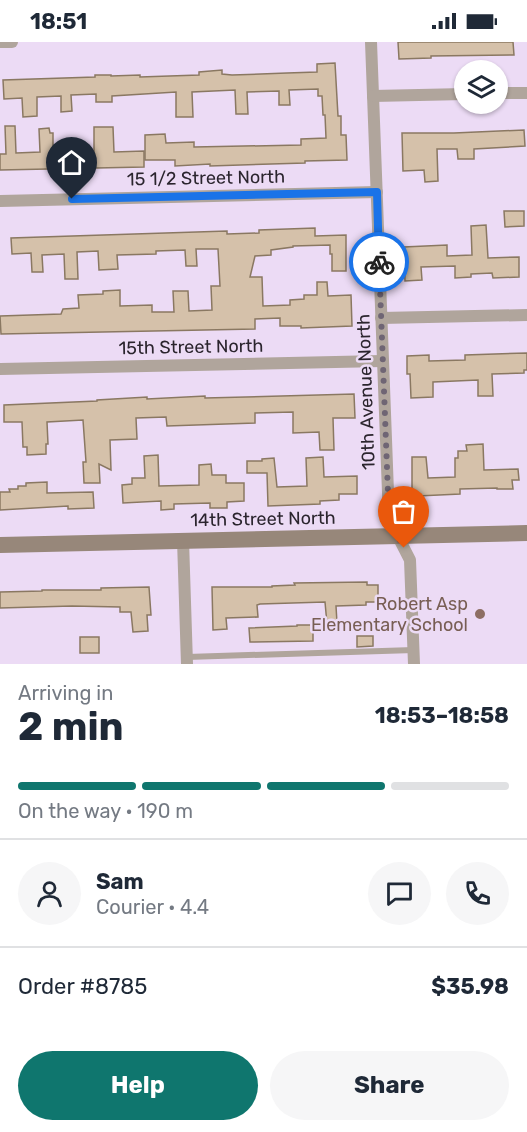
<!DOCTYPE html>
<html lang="en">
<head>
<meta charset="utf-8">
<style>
	body { margin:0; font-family:Rubik,sans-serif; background:#f6f6f7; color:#1f2937; height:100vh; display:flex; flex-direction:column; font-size:22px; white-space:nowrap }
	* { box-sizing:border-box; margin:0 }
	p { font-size:20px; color:#747a83 }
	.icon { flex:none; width:33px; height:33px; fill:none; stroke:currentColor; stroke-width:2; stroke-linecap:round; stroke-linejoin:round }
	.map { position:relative; height:622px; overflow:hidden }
	.panel { display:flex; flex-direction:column; background:#fff; flex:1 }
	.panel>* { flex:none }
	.buttons { position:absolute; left:454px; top:18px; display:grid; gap:12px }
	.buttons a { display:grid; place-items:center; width:54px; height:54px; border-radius:50%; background:#fff; box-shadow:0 2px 4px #0004; font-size:30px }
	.pin { position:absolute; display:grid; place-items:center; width:51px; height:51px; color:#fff; margin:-62px -26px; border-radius:50% 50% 50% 0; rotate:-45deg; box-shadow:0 0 6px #0007 }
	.pin .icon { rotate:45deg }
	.courier { position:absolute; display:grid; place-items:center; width:60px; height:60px; margin:-30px; border:4px solid #1a73e8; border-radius:50%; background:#fff; color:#222; box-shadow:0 2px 8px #0007 }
	.summary em { font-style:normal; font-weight:700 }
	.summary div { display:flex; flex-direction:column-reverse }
	.summary { display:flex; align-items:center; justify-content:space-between; height:102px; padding:0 18px }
	h1 { font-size:39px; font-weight:700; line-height:45px }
	.bar { display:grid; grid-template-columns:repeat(4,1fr); gap:9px 6px; align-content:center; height:72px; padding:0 18px }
	.bar i { height:8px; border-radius:4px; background:#e0e1e3 }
	.bar .selected { background:#0f766e }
	.bar p { grid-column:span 4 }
	.line { display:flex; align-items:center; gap:15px; padding:0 18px; border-top:2px solid #e0e1e3 }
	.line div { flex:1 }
	.round { display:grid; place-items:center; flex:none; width:63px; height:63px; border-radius:32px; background:#f6f6f7 }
	.action { display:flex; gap:12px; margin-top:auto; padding:12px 18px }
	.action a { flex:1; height:69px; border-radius:36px; background:#0f766e; color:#fff; font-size:24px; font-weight:700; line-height:69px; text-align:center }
	.action a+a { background:#f6f6f7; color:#1f2937 }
	.status { display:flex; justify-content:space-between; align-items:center; height:42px; padding:0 30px; background:#fff; direction:ltr }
	.status svg { height:16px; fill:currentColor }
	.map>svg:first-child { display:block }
</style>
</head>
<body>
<div class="status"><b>18:51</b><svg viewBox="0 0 49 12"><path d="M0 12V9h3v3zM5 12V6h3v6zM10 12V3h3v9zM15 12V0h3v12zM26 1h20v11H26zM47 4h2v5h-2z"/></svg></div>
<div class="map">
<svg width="527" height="622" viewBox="0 0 527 622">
	<rect width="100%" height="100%" fill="#ecdbf5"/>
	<g fill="#d5c1aa" stroke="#8a7862" stroke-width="1.5">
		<path d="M398,0H513L514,13L431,14V16L399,17Z"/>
		<path d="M335,21L338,74H341V93H346L347,118L305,119V121L210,124V122L175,124V118H145V93L165,92L166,101L194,100V105L301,103V97L326,96L325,73H323L322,54H318V47L289,48L290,63H279V49L247,50L248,72H236L235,48L192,50L193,75H176V50L112,54V60H96V52L71,53L72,69L61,70V54L37,55V74L23,75L22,56L4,57L3,38L95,35V33H111V34L140,33V35L199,33V30L222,28V32L232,33L287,31L317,30V22Z"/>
		<path d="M5,84H15L16,111L40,110L39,87L49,86L50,91H53V111L94,109V85H113L114,110L144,109V125L0,128V112H6Z"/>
		<path d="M524,88L525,104L474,107V117H458L457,107H437L438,139L425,140L424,128L403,129L402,91H454Z"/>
		<path d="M504,169H524V184L505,185Z"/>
		<path d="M486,183L488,216L519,215V235L493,236L492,231L471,232V235L455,236V224L421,225L422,238L405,239L404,205L447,203V214L472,213L471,184Z"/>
		<path d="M315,186V194L346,193V229H332V212H330V203L293,204V205L271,208V213L255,214L250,235H262L263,264L290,263V258L304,257V253H317V240H327L328,254L351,253L352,284L301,286V284H280V276L255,277V287L1,292L0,274L61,272L63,267L79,266L78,253L103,252V249L120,248V264L152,263V270H174L173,249H188L189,269L212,268L211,244H220L218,207H196L197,224H186L185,208L156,209V212L117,213L118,227L99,228L98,209L77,210L78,237H65L64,212L42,213L43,230H32L31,211L12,212L11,196L227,189V192L259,191V188Z"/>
		<path d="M527,311V328H524V331L492,332L493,354H478V338L433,340V355L411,356L410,332H407V314L429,313V319L465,318V313Z"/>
		<path d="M354,352L355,376H333L334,408H320L319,390L293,391V370L255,371V381L167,384L166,375L136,376L137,397L110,398L111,428L99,422L100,441H84L83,420H86L83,378L47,380L48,402H46V412L27,413V405H23L22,380H4V363L97,359V358L147,355V357L205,354V356Z"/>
		<path d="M483,402L484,428L518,427L519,438H512L513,447H497V446L460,447V452L418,454V451L412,452V415H426L428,436L455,435V416H458V409H467L466,403Z"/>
		<path d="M158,413L159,444L199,443V423L211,422L212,433H226V441H244V459L227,460V466H210V461L174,462V467L161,468V459L123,461L122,443L132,442V436H145L144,414Z"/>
		<path d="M323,415L324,435L357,434V452H339V458L320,459V462L268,464L267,431H247V419H262V417L274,416L277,445L307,444L306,416Z"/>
		<path d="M47,440V451L93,450L94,466L68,467V464L0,468V450H10L9,447H18V444H26V441Z"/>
		<path d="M367,540V543H378V560H366V563L336,564L337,581L327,582L325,560L260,562L257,563L258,575L226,576L227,587L213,588L212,545H272V544L295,543L294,541Z"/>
		<path d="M149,545L151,573H147L148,589L133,590L131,570H120V565L72,564L0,566V550L42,549V548H101V546Z"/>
		<path d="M297,583H313V599L250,600L249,586L297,584Z"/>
		<path d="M357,594H373V604L357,605Z"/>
		<rect x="80" y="595" width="19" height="16"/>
	</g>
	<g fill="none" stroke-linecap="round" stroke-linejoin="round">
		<path stroke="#b0a59c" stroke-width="6" d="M187,615L414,608"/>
		<g stroke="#b0a59c" stroke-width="12">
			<path d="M0,0H12"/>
			<path d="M371,0L389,477L410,518L414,622"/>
			<path d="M498,51H527"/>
			<path d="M373,54L465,52"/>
			<path d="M0,159L377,150"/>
			<path d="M381,276L527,273"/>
			<path d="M0,327L382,319"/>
			<path d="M183,498L187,622"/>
		</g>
		<path stroke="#97877a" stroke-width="16" d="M0,503L527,491"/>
	</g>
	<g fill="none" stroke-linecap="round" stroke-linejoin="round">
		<path stroke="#6f6574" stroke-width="6" stroke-dasharray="0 10.8" d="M379,220L389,477L404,506"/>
		<path stroke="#1a73e8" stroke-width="8" d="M72,157L377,150L379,220"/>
	</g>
	<circle fill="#8d6e63" stroke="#ecdbf5" stroke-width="2" cx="480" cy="572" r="6"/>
	<g text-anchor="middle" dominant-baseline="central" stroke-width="5" stroke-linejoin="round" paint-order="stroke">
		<g font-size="18" fill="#2b252e" stroke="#ecdbf5">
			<text transform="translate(206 136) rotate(-1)">15 1/2 Street North</text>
			<text transform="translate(191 305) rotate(-1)">15th Street North</text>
			<text transform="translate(366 350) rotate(-92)">10th Avenue North</text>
			<text transform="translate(263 477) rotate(-1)">14th Street North</text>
		</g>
		<g font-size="18" fill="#785e54" stroke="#ecdbf5" text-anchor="end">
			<text x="468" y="562">Robert Asp<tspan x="468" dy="21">Elementary School</tspan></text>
		</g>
	</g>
</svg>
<div class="buttons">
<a><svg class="icon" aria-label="layers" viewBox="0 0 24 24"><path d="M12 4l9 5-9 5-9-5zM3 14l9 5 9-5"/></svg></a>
</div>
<div class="pin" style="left:404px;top:506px;background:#ea580c"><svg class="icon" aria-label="bag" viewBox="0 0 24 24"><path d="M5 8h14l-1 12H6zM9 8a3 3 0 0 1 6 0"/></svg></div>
<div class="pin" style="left:72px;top:157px;background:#1f2937"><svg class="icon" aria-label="home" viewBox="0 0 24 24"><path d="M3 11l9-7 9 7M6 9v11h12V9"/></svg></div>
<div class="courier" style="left:379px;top:220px"><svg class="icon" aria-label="bike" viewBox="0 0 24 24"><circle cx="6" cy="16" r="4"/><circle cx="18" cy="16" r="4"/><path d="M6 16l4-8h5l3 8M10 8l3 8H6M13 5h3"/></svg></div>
</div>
<section class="panel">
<div class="summary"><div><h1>2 min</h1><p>Arriving in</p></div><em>18:53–18:58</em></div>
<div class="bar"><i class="selected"></i><i class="selected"></i><i class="selected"></i><i></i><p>On the way · 190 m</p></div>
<div class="line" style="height:108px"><a class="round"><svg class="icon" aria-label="person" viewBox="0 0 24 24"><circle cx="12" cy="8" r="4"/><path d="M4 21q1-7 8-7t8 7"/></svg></a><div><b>Sam</b><p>Courier · 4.4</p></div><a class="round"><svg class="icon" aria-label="chat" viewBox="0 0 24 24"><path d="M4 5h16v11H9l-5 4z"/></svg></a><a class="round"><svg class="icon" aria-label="phone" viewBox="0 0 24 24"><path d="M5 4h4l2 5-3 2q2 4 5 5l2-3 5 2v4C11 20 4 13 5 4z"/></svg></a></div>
<div class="line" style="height:78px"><div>Order #8785</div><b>$35.98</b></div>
<div class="action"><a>Help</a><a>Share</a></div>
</section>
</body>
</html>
